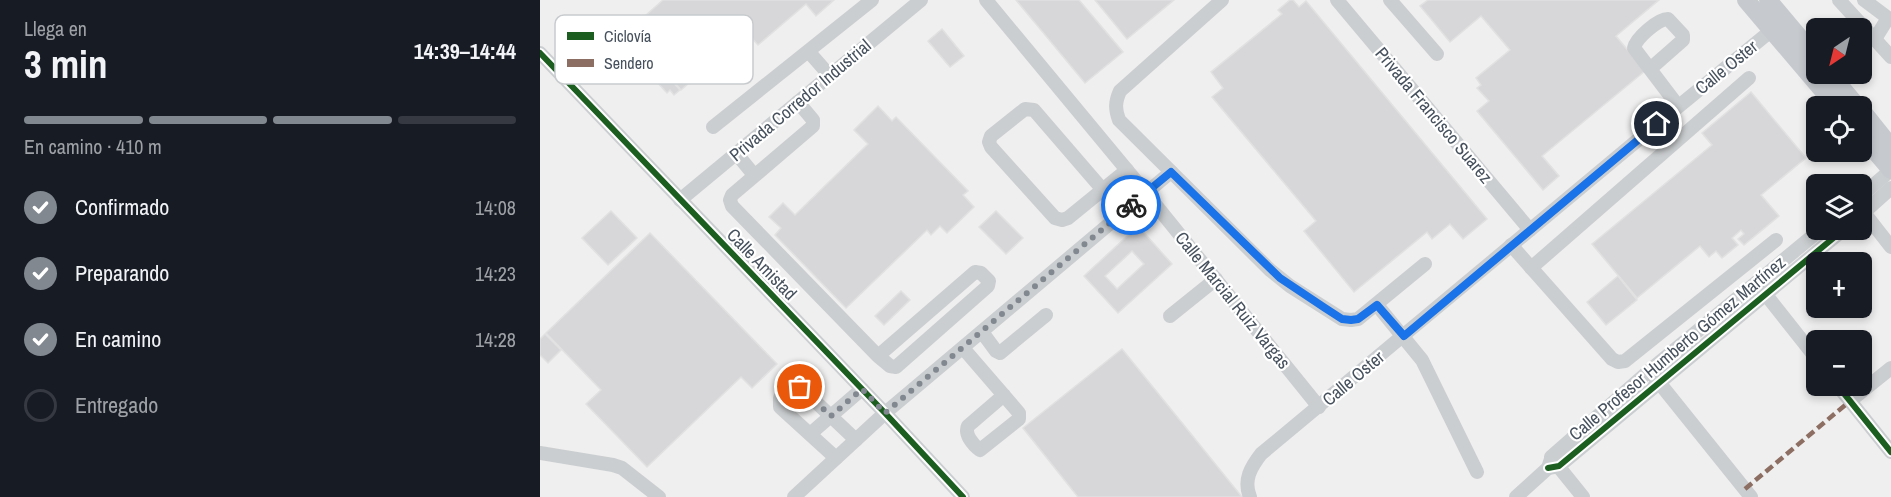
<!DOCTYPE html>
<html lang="es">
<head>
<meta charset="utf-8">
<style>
	body { margin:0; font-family:"Archivo Narrow",sans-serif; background:#20242c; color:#f1f3f6; height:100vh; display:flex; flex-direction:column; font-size:22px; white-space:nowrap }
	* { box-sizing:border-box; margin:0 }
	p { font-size:20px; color:#9ea1a6 }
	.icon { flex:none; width:33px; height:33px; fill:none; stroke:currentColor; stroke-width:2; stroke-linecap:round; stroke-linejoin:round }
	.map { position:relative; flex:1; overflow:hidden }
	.details { display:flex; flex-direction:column; background:#171b24; width:540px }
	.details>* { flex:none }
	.needle { width:39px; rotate:215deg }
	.tools { position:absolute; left:1266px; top:18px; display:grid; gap:12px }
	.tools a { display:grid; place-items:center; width:66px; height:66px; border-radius:9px; background:#171b24; box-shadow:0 3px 9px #0003; font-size:30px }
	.pin { position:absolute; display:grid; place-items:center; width:51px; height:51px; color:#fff; margin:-26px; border:3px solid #fff; border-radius:50%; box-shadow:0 2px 6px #0007 }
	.courier { position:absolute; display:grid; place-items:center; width:60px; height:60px; margin:-30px; border:4px solid #1a73e8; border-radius:50%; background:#fff; color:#222; box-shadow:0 2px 8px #0007 }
	.head em { font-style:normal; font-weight:700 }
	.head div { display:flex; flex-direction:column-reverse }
	.head { display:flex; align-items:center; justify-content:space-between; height:102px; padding:0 24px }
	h1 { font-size:39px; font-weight:700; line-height:45px }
	.bar { display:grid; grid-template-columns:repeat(4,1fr); gap:9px 6px; align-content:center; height:72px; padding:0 24px }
	.bar i { height:8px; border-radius:4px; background:#363941 }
	.bar .current { background:#828890 }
	.bar p { grid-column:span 4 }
	ol { padding:0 24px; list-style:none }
	li { display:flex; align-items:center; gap:18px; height:66px }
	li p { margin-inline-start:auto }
	li .icon { padding:6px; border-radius:50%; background:#828890; color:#fff; stroke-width:4 }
	li:last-child { color:#9ea1a6 }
	li i { width:33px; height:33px; border:3px solid #363941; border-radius:50% }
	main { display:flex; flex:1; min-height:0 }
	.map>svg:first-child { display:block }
</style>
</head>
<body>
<main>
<section class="details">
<div class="head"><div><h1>3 min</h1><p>Llega en</p></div><em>14:39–14:44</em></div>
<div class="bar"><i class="current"></i><i class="current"></i><i class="current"></i><i></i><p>En camino · 410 m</p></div>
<ol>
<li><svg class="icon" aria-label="check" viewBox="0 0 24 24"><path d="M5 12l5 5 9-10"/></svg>Confirmado<p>14:08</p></li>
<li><svg class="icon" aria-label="check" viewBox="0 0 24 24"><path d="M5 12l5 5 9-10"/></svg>Preparando<p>14:23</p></li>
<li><svg class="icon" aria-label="check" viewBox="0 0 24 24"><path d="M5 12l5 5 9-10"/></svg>En camino<p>14:28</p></li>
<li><i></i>Entregado</li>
</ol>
</section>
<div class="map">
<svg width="1351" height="497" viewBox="0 0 1351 497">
	<rect width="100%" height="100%" fill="#f0efef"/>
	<g fill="#d7d7d9" stroke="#e1e1e2" stroke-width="1.5" fill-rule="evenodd">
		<path d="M123,0H294L276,16L266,4L218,45L207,33L141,90L89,30Z"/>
		<path d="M476,0H539L583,52L545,83Z"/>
		<path d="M555,0H634L587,39Z"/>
		<path d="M750,0H753L759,7L766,1L947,219L923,239L910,224L892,239L887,232L814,292L764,231L776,221L672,97L683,88L671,72L742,14L738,10Z"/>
		<path d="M888,0H1119L1076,36L1105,71L1002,156L1019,176L1003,190L937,111L949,101L937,88L941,85L936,78L970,50L941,16L910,42L880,6Z"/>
		<path d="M402,29L424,56L410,67L388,41Z"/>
		<path d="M125,73L140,90L134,95L130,90L127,93L116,81Z"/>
		<path d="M1211,92L1266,158L1221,195L1239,216L1204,245L1198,239L1204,234L1201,230L1192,238L1198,245L1182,258L1176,251L1169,257L1160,246L1097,298L1052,244L1172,145L1162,133Z"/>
		<path d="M338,106L352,121L356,117L428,191L423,195L434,207L407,233L400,226L391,235L387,230L306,308L235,235L241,228L229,217L243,203L255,215L328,144L314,130Z"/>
		<path d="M71,211L97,238L68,265L42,238Z"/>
		<path d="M456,211L483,238L466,254L439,227Z"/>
		<path d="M598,226L632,264L578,313L544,276ZM592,251L604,264L577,289L565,276Z"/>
		<path d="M110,233L237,364L212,388L201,377L107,467L46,404L61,390L6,333Z"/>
		<path d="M1078,276L1097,300L1066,325L1047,302Z"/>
		<path d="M361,291L370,300L344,325L335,316Z"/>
		<path d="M5,334L21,350L8,363L0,355V339Z"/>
		<path d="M582,349L647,429L702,497H538L483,428Z"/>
	</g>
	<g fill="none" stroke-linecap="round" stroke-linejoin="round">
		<g stroke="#cbced0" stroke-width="14">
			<path d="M446,0L606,193L779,407"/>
			<path d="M682,0L580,91C575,102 575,109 579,120L730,270L750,286L802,319L811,320L818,319L885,264"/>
			<path d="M797,0L990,230"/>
			<path d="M850,0L897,54"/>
			<path d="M1299,0L1351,57"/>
			<path d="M1324,0L1348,18L1335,39"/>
			<path d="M269,52L290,76"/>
			<path d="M0,53L345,413L423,497"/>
			<path d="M1110,69L1143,40V35L1128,19C1118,19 1096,38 1094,48L1138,106"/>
			<path d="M258,102L273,120V126L192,195L190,200L192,206L338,356L350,366L356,367L448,286L449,281L441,273L435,272L338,356"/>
			<path d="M173,127L332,0"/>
			<path d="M196,153L214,175"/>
			<path d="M563,190L494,110L485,109L451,136L449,142L451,147L515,218L522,220L528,218L587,170"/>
			<path d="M1322,195L1351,170"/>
			<path d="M140,200L381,0"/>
			<path d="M1322,210L1351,247"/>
			<path d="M1322,214L1351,188"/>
			<path d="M971,245L1072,359L1078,362L1085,361L1236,240"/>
			<path d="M991,268L1209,78"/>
			<path d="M1219,286L1276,358"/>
			<path d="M837,305L882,360L937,472"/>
			<path d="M630,316L676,279"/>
			<path d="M442,332L456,351L460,353L506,315"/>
			<path d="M423,348L479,413V419L440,450C433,445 424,434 428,426L464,395"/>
			<path d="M1113,375L1211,497"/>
			<path d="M1298,386L1351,452"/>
			<path d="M1310,401L1351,368"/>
			<path d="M270,434L322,389"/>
			<path d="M0,453L73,465L82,468L119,497"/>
			<path d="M1011,457L1109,371L1280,230"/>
			<path d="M296,458L240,407V398L252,387H260L316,440"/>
			<path d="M1014,461L1043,497"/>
			<path d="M1008,468L1019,466L1303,230"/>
			<path d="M254,497L345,413L631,172"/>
			<path d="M710,497C703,480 711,467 721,454L1117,124L1237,26"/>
			<path d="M976,497L1008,468L1011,459"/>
		</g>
		<g stroke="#c6cace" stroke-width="18">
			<path d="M1206,0L1296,106"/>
			<path d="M1228,0L1276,57"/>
			<path d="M1290,74L1317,106"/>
			<path d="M1322,111L1351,147"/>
			<path d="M1322,136L1351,170"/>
		</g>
		<path stroke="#8d6e63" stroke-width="4.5" stroke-dasharray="9 4.5" stroke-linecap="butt" d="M1205,489L1310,401"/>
		<defs>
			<g id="cycleway">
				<path d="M0,53L345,413L423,497"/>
				<path d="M1298,386L1351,452"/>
				<path d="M1008,468L1019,466L1303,230"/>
			</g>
		</defs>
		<use href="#cycleway" stroke="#fff" stroke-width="10"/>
		<use href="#cycleway" stroke="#1b5e20" stroke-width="6"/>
	</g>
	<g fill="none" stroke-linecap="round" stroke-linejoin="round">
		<path stroke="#828890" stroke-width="6" stroke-dasharray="0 10.8" d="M260,387L291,416L322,389L345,413L591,205"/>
		<path stroke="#1a73e8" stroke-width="8" d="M591,205L631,172L740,278L785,308L802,319L811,320L818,319L837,305L864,336L1117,124"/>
	</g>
	<g text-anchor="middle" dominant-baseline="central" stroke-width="4.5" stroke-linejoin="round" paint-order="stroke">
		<g font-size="18" fill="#46515d" stroke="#fff">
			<text transform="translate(1186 67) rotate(-39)">Calle Oster</text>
			<text transform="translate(260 100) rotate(-40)">Privada Corredor Industrial</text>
			<text transform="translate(894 115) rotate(50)">Privada Francisco Suarez</text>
			<text transform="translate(222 264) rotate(46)">Calle Amistad</text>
			<text transform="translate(693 300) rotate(51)">Calle Marcial Ruiz Vargas</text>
			<text transform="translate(1137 348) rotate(-40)">Calle Profesor Humberto Gómez Martínez</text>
			<text transform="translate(813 378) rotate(-40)">Calle Oster</text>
		</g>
	</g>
	<rect x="15" y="15" width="198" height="69" rx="9" fill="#fff" stroke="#c8cbce" stroke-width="1.5"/>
	<rect x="27" y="32" width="27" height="8" fill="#1b5e20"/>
	<rect x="27" y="59" width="27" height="8" fill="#8d6e63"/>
	<g font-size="16" fill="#46515d">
		<text x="64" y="42">Ciclovía</text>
		<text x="64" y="69">Sendero</text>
	</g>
</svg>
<div class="tools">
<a><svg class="needle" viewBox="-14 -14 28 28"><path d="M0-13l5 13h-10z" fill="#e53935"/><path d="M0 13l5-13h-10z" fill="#9ea1a6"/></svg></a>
<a><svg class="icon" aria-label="locate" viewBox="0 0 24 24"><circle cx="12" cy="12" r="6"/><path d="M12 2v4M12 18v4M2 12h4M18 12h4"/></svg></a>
<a><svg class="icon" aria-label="layers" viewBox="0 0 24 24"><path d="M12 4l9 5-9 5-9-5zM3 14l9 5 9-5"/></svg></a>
<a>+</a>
<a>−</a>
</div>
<div class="pin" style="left:260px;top:387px;background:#ea580c"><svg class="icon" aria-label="bag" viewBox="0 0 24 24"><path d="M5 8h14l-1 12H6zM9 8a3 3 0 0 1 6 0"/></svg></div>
<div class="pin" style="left:1117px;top:124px;background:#1f2937"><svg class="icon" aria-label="home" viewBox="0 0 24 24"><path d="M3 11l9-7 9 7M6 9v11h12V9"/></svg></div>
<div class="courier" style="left:591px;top:205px"><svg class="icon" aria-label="bike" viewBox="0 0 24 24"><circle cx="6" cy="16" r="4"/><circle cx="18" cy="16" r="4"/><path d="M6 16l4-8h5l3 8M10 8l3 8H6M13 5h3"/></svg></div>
</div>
</main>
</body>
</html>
